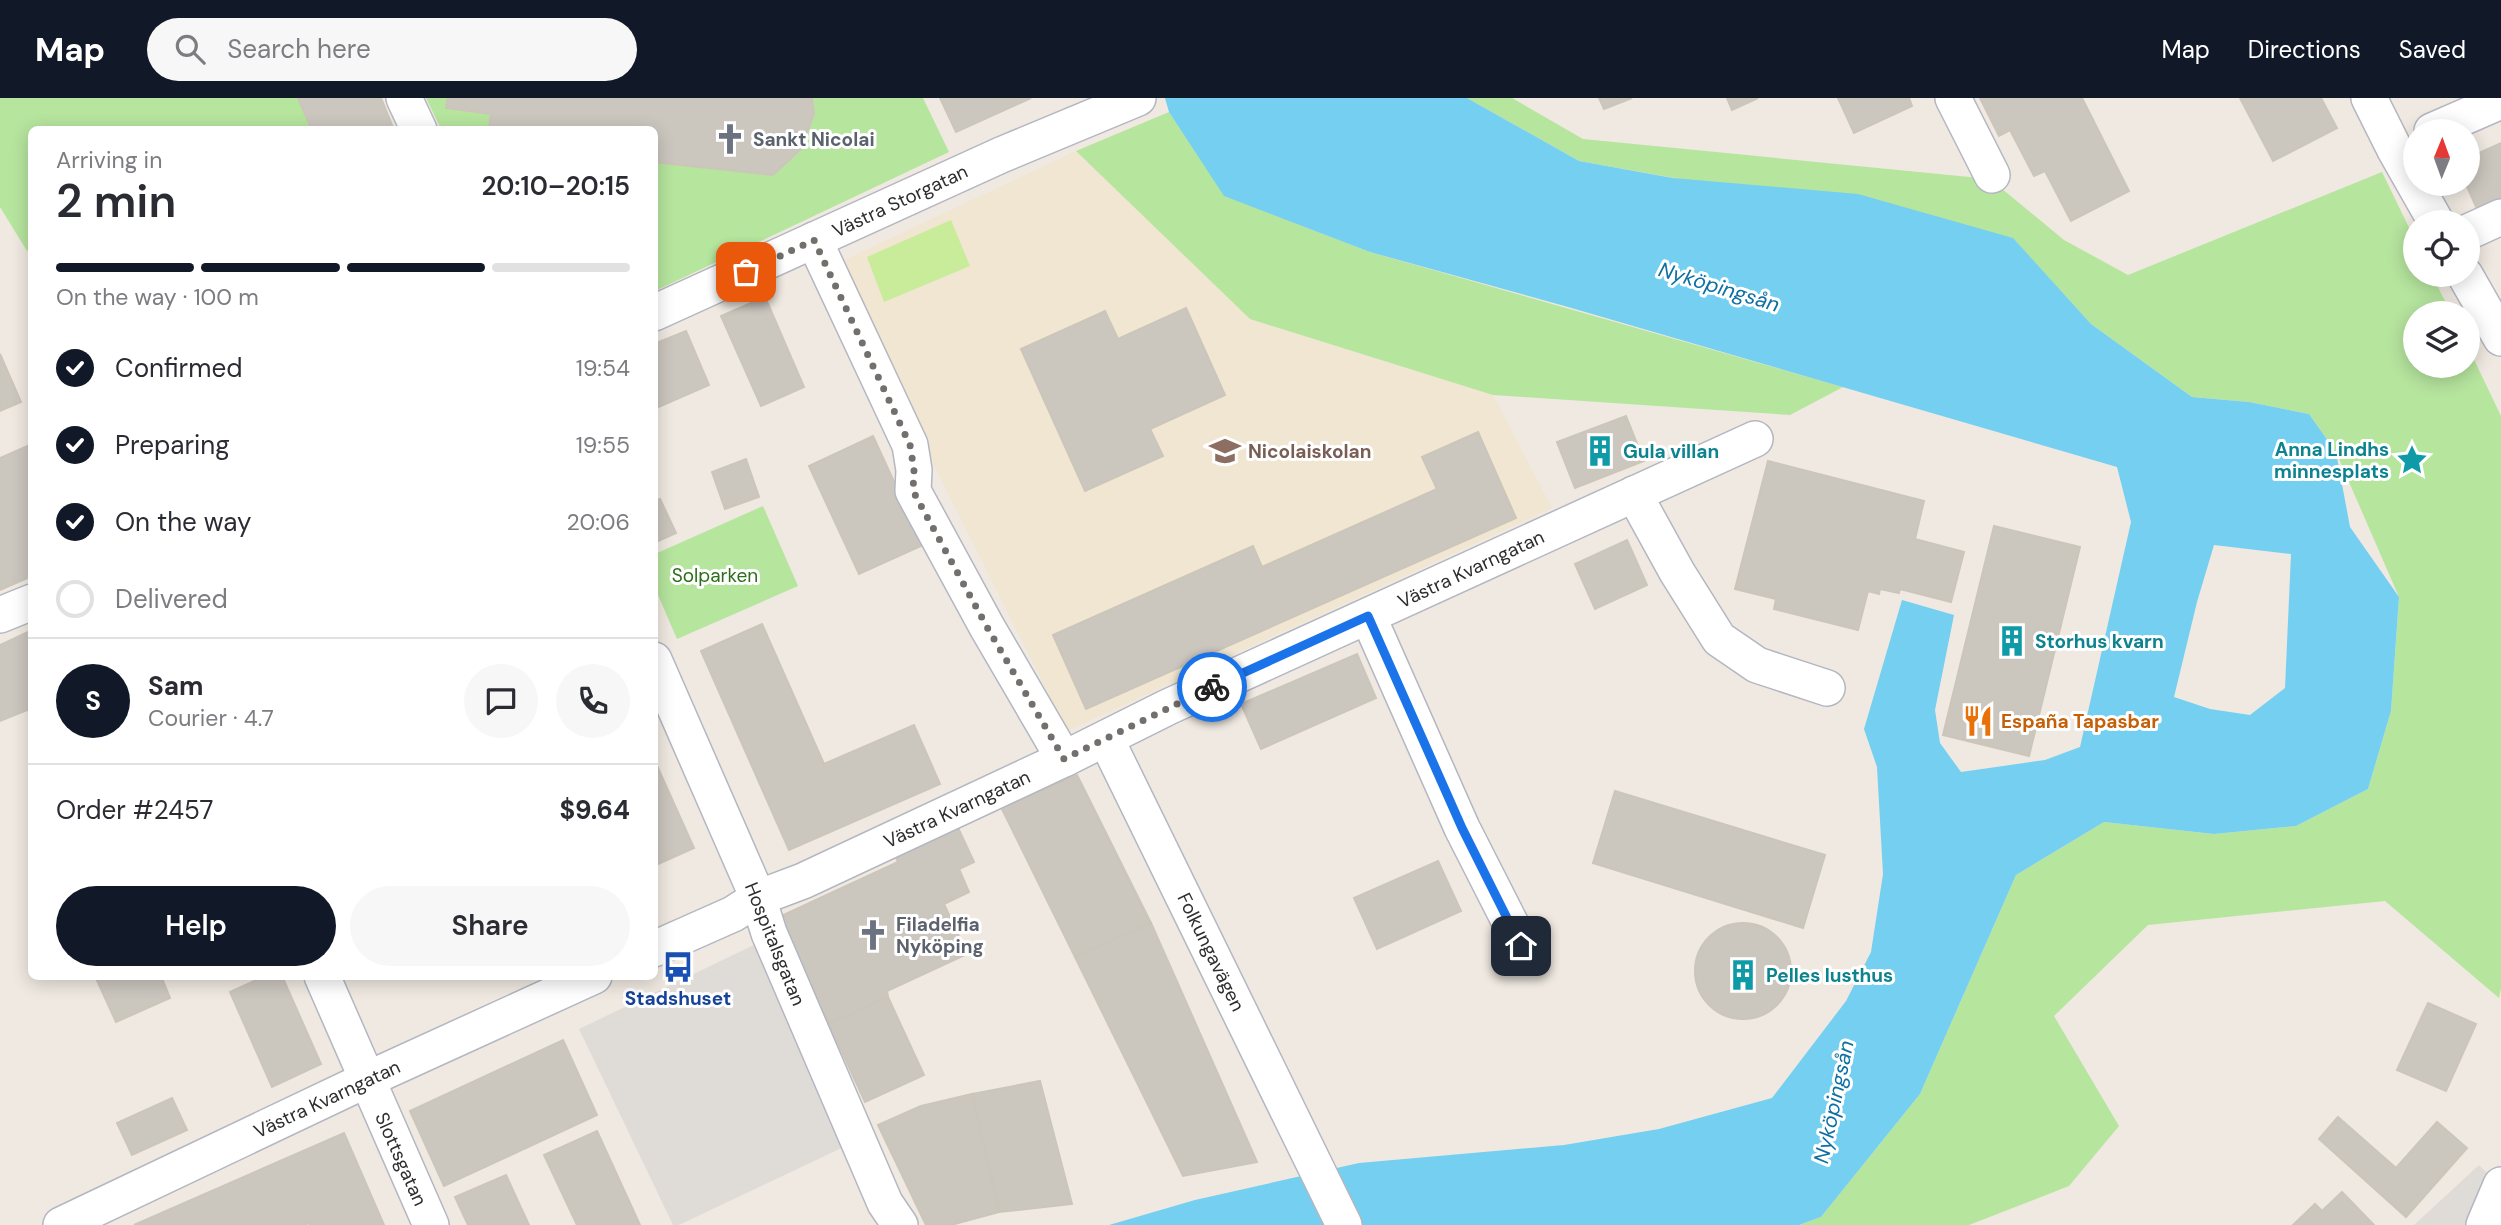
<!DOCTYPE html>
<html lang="en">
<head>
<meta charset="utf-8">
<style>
	body { margin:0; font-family:"DM Sans",sans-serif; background:#f7f7f7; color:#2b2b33; height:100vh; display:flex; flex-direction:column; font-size:26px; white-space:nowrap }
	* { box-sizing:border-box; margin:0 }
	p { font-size:23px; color:#7c7c81 }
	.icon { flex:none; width:38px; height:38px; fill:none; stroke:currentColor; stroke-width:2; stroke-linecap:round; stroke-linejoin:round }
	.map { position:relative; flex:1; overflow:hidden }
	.side { position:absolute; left:28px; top:28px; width:630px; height:854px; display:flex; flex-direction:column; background:#fff; border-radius:10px; box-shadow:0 4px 18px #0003 }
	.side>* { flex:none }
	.needle { width:46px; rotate:1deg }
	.buttons { position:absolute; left:2403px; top:21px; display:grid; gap:14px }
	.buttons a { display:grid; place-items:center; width:77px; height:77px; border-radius:50%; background:#fff; box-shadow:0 4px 18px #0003; font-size:35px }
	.pin { position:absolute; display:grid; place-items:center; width:60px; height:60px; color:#fff; margin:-30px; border-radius:14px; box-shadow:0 4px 10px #0006 }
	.courier { position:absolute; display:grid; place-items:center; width:70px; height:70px; margin:-35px; border:5px solid #1a73e8; border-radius:50%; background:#fff; color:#222; box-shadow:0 2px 9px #0007 }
	.headline em { font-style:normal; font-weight:600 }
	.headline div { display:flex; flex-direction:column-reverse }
	.headline { display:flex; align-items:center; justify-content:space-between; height:119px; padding:0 28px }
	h1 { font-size:46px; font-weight:600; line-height:52px }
	.bar { display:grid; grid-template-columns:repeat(4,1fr); gap:10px 7px; align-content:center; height:84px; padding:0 28px }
	.bar i { height:9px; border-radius:5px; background:#e1e1e2 }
	.bar .active { background:#111827 }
	.bar p { grid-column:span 4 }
	.line { display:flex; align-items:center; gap:18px; padding:0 28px; border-top:2px solid #e1e1e2 }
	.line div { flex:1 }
	.round { display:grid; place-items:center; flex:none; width:74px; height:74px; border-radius:37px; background:#f7f7f7 }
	ol { padding:0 28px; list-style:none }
	li { display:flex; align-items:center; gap:21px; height:77px }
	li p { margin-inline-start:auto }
	li .icon { padding:7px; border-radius:50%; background:#111827; color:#fff; stroke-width:4 }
	li:last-child { color:#7c7c81 }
	li i { width:38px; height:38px; border:4px solid #e1e1e2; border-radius:50% }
	.cta { display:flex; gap:14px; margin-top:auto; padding:14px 28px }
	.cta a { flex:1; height:80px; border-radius:42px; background:#111827; color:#fff; font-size:28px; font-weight:600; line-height:80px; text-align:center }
	.cta a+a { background:#f7f7f7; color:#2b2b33 }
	header { display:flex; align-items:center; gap:42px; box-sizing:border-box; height:98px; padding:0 35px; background:#111827; color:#fff }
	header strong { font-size:33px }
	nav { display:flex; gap:38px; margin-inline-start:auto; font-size:24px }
	.search { width:490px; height:63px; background:#f7f7f7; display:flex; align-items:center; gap:18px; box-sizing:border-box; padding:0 24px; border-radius:38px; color:#7c7c81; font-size:26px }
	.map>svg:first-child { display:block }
</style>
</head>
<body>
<header>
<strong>Map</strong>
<div class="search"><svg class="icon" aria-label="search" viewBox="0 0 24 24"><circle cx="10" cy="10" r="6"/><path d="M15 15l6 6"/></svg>Search here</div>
<nav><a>Map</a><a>Directions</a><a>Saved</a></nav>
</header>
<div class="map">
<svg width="2501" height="1127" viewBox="0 0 2501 1127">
	<rect width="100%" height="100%" fill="#efe9e1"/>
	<path fill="#f0e6d1" d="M1076,53L1250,221L1493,297L1552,410L1067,633L834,167Z"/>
	<g fill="#b6e59e">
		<path d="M0,0H298L312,31L32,32L31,151L27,153L0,109Z"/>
		<path d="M426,0H923L949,54L655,193L654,32L441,31Z"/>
		<path d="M1467,0H1512L1583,41L1990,81L2064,142L2128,177L2382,74L2415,142V177H2432L2451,215H2415V268H2468V249L2501,318V890L2499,900L2385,803L2148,827L2054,918L2119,1028L2069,1088L1969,1127H1799L1821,1119L1920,996L2016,777L2104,724L2214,736L2296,728L2368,691L2391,613L2399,499L2336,354L2309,316L2249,304L2192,299L2091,226L2012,140L1579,63Z"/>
		<path d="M1169,14L1225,98L1370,154L1843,289L1790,317L1493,297L1250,221L1076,53Z"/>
		<path d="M763,408L798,488L677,541L655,490V456Z"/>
	</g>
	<path fill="#c9ec9a" d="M951,122L970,168L884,204L867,159Z"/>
	<g fill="#dfdcd8">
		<path d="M758,845L854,1044L679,1127H673L579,931Z"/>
		<path d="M2479,1067L2501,1088L2497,1127H2414Z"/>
	</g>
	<path fill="#75cff0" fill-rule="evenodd" d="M1165,0H1467L1579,63L1673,80L1858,96L2013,140L2091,226L2192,299L2249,304L2309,316L2336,354L2350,429L2399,499L2391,613L2368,691L2296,728L2214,736L2104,724L2016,777L1920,996L1821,1119L1799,1127H1109L1195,1102L1359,1065L1564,1047L1659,1031L1772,1000L1846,903L1871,854L1883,776L1877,669L1864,631L1902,502L1954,517L1935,612L1940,645L1961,674L2045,662L2080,649L2131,424L2117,369L1568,209L1370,154L1224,98L1169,14ZM2214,447L2291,456L2285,590L2250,617L2210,611L2174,599L2197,504Z"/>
	<g fill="#cbc7bf" stroke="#cbc5ba" stroke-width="2">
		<path d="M298,0H381L394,32H312Z"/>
		<path d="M448,0H812L814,16L801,51L773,77L654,64V32H489L491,16L446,10Z"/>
		<path d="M940,0H1031L956,34Z"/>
		<path d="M1599,0H1632L1604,11Z"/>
		<path d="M1727,0H1758L1732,12Z"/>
		<path d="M1838,0H1909L1912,8L1854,35Z"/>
		<path d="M1980,0H2082L2129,93L2071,123L2045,73L2034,78L2010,32L1999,38Z"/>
		<path d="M2240,0H2321L2337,30L2273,63Z"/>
		<path d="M2501,45V101L2477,111L2466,86L2468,60Z"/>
		<path d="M765,199L804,289L761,308L721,218Z"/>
		<path d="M1186,210L1225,297L1150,331L1163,358L1085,393L1021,251L1105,213L1118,241Z"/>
		<path d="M686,233L709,287L654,311V246Z"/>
		<path d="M0,256L21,304L0,313Z"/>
		<path d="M1626,318L1644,363L1575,390L1557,344Z"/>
		<path d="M1478,334L1516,420L1086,611L1053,537L1253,448L1262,469L1437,391L1422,359Z"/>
		<path d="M873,338L923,447L859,476L809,368Z"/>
		<path d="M32,346V478L0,492V360Z"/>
		<path d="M746,361L759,399L725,411L712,374Z"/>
		<path d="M1768,363L1924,403L1915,441L1964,454L1951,504L1900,491L1899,495L1880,491L1879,496L1868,493L1858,532L1774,511L1776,501L1735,491Z"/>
		<path d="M660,401L676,435L654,445V403Z"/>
		<path d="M1994,428L2080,449L2029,658L1943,637Z"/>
		<path d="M1627,442L1647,487L1595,511L1575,466Z"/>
		<path d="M762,526L824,666L914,627L940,686L789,752L701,553Z"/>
		<path d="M32,532V610L0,623V547Z"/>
		<path d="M1357,556L1376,600L1261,651L1241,606Z"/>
		<path d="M654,661L694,750L654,768Z"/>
		<path d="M1077,677L1151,825L1075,859L1001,709Z"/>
		<path d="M1615,693L1825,757L1803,830L1593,765Z"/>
		<path d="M953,719L974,764L959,771L969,794L944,806L967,856L887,893L888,899L829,926L779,819L898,764L891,748Z"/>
		<path d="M1438,763L1461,813L1377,851L1354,800Z"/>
		<path d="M1151,825L1257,1064L1183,1078L1075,859Z"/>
		<circle cx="1743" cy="873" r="48"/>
		<path d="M95,878H161L170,900L116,924Z"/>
		<path d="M265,878H282L321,966L272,989L230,894Z"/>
		<path d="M888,899L924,977L865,1004L829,926Z"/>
		<path d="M2428,905L2476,926L2446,993L2397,972Z"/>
		<path d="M563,942L597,1017L444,1088L410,1013Z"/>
		<path d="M1040,983L1072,1106L999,1114L972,996Z"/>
		<path d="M972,996L999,1114L951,1127H926L878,1027L921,1008Z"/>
		<path d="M172,1000L187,1032L132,1057L117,1025Z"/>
		<path d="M2338,1019L2396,1070L2437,1024L2467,1050L2406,1119L2319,1041Z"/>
		<path d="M597,1033L640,1127H577L544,1057Z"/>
		<path d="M344,1035L384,1127H310L309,1125L304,1127H134Z"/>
		<path d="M506,1077L529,1127H468L455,1099Z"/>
		<path d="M2342,1094L2374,1127H2293L2315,1106L2322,1113Z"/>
	</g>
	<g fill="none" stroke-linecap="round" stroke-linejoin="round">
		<defs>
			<g id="minor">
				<path d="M404,0L419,32"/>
				<path d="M1953,0L1992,77"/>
				<path d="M2369,0L2394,50L2436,124"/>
				<path d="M2432,33L2501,3"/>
				<path d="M2468,134L2501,119"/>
				<path d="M814,142L910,347L914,372L913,393L987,529L1064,661"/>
				<path d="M2465,177L2501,240"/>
				<path d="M654,215L1001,57L1138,0"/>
				<path d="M1634,396L1677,474L1719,541L1757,567L1827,590"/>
				<path d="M0,517L32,504"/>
				<path d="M1368,518L1462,730L1522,848"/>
				<path d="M654,562L758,800L769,835L885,1105L900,1127"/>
				<path d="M1106,641L1344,1127"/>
				<path d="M654,851L733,816L758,800L803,783L1064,661L1168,609L1755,341"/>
				<path d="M322,878L431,1127"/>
				<path d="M61,1127L366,982L594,878"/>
				<path d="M2484,1127L2501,1087"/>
			</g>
		</defs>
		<use href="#minor" stroke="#b4b7c1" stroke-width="38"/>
		<use href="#minor" stroke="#fff" stroke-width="35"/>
	</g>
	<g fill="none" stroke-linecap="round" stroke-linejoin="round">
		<path stroke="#726f6d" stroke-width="7" stroke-dasharray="0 12.6" d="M746,174L814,142L910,347L914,372L913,393L987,529L1064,661L1212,589"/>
		<path stroke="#1a73e8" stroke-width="9" d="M1212,589L1368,518L1462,730L1521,848"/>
	</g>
	<defs>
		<symbol id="church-bare" viewBox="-9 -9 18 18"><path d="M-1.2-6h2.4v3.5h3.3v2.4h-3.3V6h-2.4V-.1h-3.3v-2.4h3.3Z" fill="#6b7280" stroke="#fff" stroke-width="2.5" paint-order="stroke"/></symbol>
		<symbol id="school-bare" viewBox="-9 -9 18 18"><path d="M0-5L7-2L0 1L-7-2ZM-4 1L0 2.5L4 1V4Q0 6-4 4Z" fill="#8d6e63" stroke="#fff" stroke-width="2.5" paint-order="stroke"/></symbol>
		<symbol id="building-bare" viewBox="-9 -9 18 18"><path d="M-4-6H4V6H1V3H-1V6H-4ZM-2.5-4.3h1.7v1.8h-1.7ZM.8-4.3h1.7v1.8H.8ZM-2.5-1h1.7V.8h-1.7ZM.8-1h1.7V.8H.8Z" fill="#0f9aa8" stroke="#fff" stroke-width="2.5" paint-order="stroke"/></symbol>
		<symbol id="sight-bare" viewBox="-9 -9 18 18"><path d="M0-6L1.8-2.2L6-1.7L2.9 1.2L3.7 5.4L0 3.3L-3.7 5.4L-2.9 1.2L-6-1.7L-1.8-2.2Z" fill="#0f9aa8" stroke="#fff" stroke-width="2.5" paint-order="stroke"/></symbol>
		<symbol id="restaurant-bare" viewBox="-9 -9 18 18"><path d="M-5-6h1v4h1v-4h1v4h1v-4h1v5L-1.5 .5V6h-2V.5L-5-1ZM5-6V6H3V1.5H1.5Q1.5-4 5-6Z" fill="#e8710a" stroke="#fff" stroke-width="2.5" paint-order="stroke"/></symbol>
		<symbol id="bus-bare" viewBox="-9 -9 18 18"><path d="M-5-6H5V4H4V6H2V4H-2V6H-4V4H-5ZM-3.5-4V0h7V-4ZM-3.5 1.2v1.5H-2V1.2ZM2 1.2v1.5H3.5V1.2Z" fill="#1a4fb4" stroke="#fff" stroke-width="2.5" paint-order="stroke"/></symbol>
	</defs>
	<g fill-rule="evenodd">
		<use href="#church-bare" x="708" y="19" width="44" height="44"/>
		<use href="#school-bare" x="1203" y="331" width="44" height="44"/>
		<use href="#building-bare" x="1578" y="331" width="44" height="44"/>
		<use href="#sight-bare" x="2390" y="340" width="44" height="44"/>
		<use href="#building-bare" x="1990" y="521" width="44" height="44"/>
		<use href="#restaurant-bare" x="1956" y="601" width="44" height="44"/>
		<use href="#church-bare" x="851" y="815" width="44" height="44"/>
		<use href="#bus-bare" x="656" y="847" width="44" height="44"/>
		<use href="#building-bare" x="1721" y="855" width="44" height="44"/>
	</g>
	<g text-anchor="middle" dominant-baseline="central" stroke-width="6" stroke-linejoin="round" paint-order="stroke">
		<g font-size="19" font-weight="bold" fill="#5b616d" stroke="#fff" text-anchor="start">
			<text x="753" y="41">Sankt Nicolai</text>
			<text x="896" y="826">Filadelfia<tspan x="896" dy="22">Nyköping</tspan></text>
		</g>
		<g font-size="19" fill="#2e2e2e" stroke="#fff">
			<text transform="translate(900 103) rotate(-25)">Västra Storgatan</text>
			<text transform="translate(1471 471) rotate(-25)">Västra Kvarngatan</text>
			<text transform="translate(957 711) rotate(-25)">Västra Kvarngatan</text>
			<text transform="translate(775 846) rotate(68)">Hospitalsgatan</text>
			<text transform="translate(1211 854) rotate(64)">Folkungavägen</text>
			<text transform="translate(327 1001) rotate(-25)">Västra Kvarngatan</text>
			<text transform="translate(401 1061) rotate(66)">Slottsgatan</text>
		</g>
		<g font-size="19" font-weight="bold" fill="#0d838f" stroke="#fff" text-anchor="start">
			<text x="2389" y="351" text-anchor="end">Anna Lindhs<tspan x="2389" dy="22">minnesplats</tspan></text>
			<text x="1623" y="353">Gula villan</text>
			<text x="2035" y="543">Storhus kvarn</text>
			<text x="1766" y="877">Pelles lusthus</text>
		</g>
		<g font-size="19" font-weight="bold" fill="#785e54" stroke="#fff" text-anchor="start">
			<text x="1248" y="353">Nicolaiskolan</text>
		</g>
		<g font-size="19" fill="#2c6e1b" stroke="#fff">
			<text x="715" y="477">Solparken</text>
		</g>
		<g font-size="19" font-weight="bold" fill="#c56008" stroke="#fff" text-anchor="start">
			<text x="2001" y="623">España Tapasbar</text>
		</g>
		<g font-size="19" font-weight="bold" fill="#164399" stroke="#fff">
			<text x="678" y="900">Stadshuset</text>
		</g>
		<g font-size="21" font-style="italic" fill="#0d6fa3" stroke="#fff">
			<text transform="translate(1719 189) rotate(17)">Nyköpingsån</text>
			<text transform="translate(1834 1004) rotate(-78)">Nyköpingsån</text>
		</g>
	</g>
</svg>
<div class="buttons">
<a><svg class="needle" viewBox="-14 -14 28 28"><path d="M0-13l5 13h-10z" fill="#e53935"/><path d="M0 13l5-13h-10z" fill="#7c7c81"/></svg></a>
<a><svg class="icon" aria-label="locate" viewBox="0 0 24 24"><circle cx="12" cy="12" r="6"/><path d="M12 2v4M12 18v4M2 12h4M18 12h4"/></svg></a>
<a><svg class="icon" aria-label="layers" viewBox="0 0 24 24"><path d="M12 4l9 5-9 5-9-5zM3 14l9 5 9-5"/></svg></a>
</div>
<div class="pin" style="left:746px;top:174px;background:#ea580c"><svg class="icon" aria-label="bag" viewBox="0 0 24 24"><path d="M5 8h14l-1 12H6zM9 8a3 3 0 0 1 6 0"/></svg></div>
<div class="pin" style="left:1521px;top:848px;background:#1f2937"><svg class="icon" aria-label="home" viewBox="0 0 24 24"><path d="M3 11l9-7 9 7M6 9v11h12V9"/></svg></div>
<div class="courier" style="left:1212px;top:589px"><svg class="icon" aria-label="bike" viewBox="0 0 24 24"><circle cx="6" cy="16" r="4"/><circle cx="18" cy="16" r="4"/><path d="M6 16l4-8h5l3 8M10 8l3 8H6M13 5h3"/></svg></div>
<section class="side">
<div class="headline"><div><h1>2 min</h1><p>Arriving in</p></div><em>20:10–20:15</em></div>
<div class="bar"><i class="active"></i><i class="active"></i><i class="active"></i><i></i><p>On the way · 100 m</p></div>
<ol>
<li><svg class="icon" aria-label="check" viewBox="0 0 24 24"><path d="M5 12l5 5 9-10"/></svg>Confirmed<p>19:54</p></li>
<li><svg class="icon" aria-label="check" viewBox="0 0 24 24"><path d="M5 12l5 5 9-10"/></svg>Preparing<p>19:55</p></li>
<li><svg class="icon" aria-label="check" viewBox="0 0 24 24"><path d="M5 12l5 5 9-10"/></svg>On the way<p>20:06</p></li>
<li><i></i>Delivered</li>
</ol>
<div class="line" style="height:126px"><b class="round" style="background:#111827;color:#fff">S</b><div><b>Sam</b><p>Courier · 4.7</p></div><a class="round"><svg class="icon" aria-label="chat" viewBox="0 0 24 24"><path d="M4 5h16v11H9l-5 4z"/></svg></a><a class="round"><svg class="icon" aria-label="phone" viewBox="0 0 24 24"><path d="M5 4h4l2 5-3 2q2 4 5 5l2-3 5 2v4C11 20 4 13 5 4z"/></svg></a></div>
<div class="line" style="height:91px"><div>Order #2457</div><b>$9.64</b></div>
<div class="cta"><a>Help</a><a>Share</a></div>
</section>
</div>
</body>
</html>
